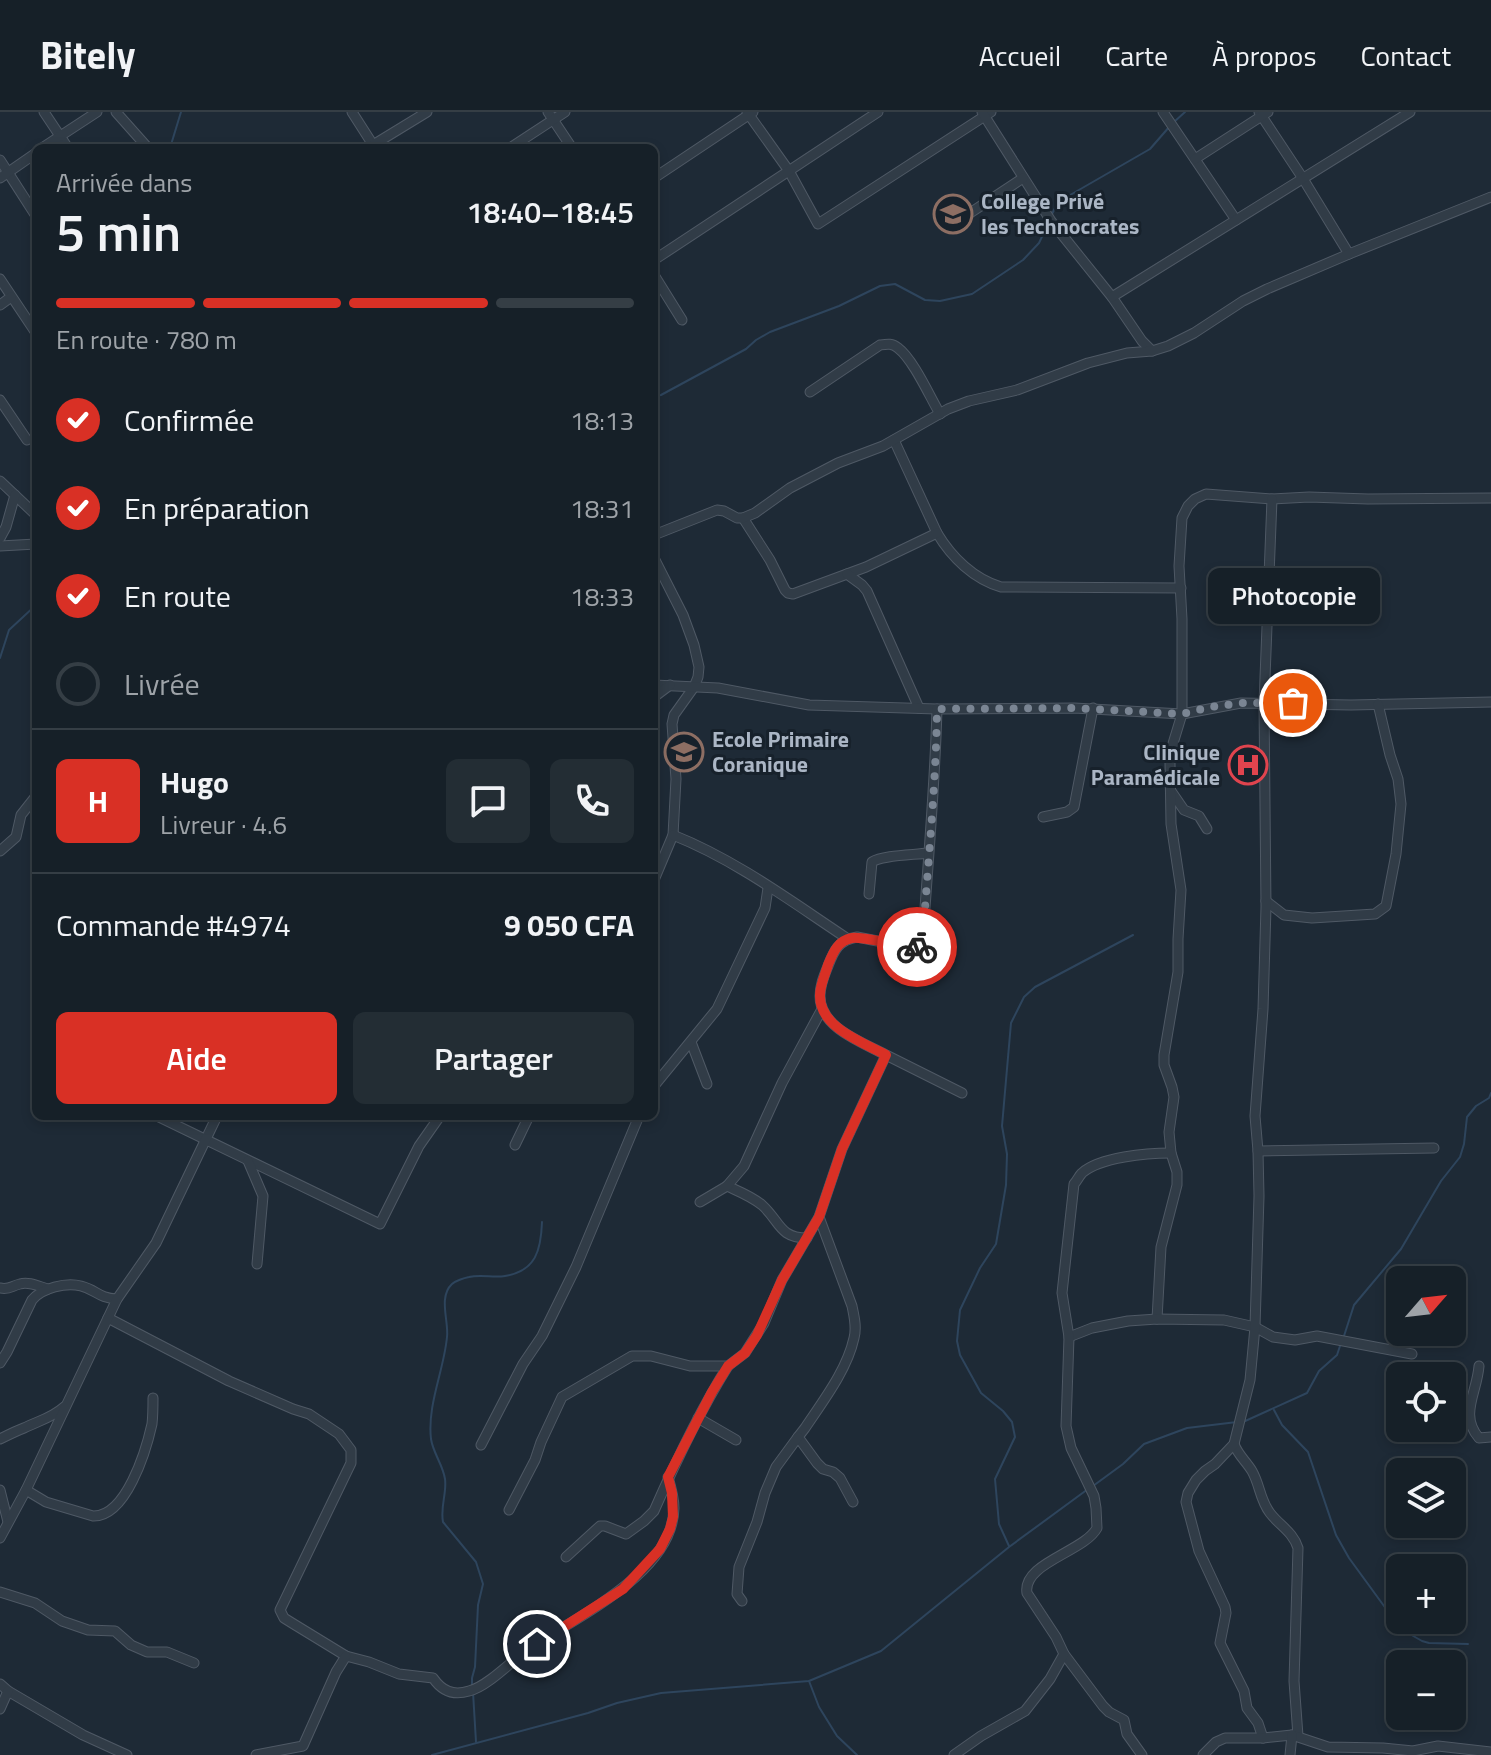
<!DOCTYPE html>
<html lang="fr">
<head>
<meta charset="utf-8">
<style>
	body { margin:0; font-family:"Titillium Web",sans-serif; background:#232d34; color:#f1f3f6; height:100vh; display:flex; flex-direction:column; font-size:30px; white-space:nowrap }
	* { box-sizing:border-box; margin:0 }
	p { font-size:26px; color:#9ea3a8 }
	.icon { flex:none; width:44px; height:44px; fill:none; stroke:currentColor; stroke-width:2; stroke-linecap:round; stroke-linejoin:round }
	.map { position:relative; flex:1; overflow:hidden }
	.drawer { position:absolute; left:32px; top:32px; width:626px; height:976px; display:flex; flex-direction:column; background:#162028; border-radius:12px; box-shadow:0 4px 12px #0003,0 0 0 2px #353e45 }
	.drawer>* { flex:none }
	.needle { width:52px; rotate:62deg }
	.tools { position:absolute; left:1386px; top:1154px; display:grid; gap:16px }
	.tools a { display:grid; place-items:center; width:80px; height:80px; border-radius:12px; background:#162028; box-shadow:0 4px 12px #0003,0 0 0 2px #353e45; font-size:40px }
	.pin { position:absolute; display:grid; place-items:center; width:68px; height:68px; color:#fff; margin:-34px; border:4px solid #fff; border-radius:50%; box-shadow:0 2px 8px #0007 }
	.courier { position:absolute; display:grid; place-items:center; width:80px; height:80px; margin:-40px; border:6px solid #d93025; border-radius:50%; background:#fff; color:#222; box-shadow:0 2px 10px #0007 }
	.bubble { position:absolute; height:56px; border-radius:12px; background:#162028; box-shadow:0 4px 12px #0003,0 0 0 2px #353e45; font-size:26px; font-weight:600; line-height:56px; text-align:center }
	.overview em { font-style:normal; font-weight:600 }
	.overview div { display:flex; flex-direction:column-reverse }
	.overview { display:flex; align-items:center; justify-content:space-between; height:136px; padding:0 24px }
	h1 { font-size:52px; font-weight:600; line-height:60px }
	.bar { display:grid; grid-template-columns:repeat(4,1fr); gap:12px 8px; align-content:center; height:96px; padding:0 24px }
	.bar i { height:10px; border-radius:6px; background:#353e45 }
	.bar .on { background:#d93025 }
	.bar p { grid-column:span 4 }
	.line { display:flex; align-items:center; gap:20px; padding:0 24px; border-top:2px solid #353e45 }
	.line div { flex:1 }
	.round { display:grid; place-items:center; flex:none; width:84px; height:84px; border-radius:12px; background:#232d34 }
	ol { padding:0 24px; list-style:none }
	li { display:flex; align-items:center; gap:24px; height:88px }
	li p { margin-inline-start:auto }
	li .icon { padding:8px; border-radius:50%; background:#d93025; color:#fff; stroke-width:4 }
	li:last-child { color:#9ea3a8 }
	li i { width:44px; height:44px; border:4px solid #353e45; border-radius:50% }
	.action { display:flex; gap:16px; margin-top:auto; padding:16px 24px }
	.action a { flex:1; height:92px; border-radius:12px; background:#d93025; color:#fff; font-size:32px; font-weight:600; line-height:92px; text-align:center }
	.action a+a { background:#232d34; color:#f1f3f6 }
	header { display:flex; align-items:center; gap:48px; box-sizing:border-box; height:112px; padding:0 40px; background:#162028; border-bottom:2px solid #353e45 }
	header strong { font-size:38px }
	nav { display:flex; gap:44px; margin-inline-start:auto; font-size:28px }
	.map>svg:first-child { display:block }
</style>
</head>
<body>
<header>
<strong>Bitely</strong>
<nav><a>Accueil</a><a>Carte</a><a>À propos</a><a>Contact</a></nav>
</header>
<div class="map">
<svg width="1491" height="1643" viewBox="0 0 1491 1643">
	<rect width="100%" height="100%" fill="#1e2a36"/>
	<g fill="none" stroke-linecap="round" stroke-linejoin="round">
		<g stroke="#2e455d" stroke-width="2">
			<path d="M1174,10L1185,0"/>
			<path d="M170,36L181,0"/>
			<path d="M1052,102L1058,90L1150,37L1170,14"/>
			<path d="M654,284L661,283L746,237L756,228L770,220L839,194L880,174L895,172L925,188L940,189L972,182L1023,148L1039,131L1048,112"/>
			<path d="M0,546L9,518L36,493"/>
			<path d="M1344,1224L1354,1193L1401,1137L1441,1069L1460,1045L1464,1032L1467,1005L1476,994L1489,986L1491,981"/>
			<path d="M1274,1298L1282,1313L1308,1340L1336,1423L1349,1446L1392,1505L1408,1521L1422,1529L1429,1531L1468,1532"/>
			<path d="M1243,1310L1307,1281L1319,1259L1337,1243L1340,1234"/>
			<path d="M1093,1374L1123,1352L1144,1332L1187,1316L1237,1310"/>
			<path d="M1009,1434L999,1412L995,1367L1015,1325L1012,1310L1003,1299L981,1281L960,1243L957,1229L960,1198L980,1156L996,1132L1006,1073L1007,1042L1002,1014L1011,911L1024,885L1035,875L1133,823"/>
			<path d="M809,1569L819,1595L837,1624L857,1643"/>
			<path d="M472,1574V1566L475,1555L478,1493L483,1472L476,1450L443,1410C440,1395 447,1381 445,1367C443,1353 433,1341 431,1327C427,1293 444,1258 447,1225C449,1209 438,1185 452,1172C455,1169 464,1166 469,1165C481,1162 493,1166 505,1164C536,1159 541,1138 542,1110"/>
			<path d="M473,1580L476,1630"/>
			<path d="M432,1643L588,1601L617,1591L661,1581L809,1569L881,1539L1009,1435L1088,1377"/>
		</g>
		<defs>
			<g id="street">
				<path d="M44,0L68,36"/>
				<path d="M116,0L148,36"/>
				<path d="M352,0L375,36"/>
				<path d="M548,0L572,36"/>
				<path d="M747,0L789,59L818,112L991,0"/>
				<path d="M982,0L1051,109L1112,185L1142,229L1152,239"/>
				<path d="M1163,0L1236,108"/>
				<path d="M1259,0L1302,65L1349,142"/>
				<path d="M373,33L427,0"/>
				<path d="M42,36L97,0"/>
				<path d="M510,36L565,0"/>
				<path d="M1195,47L1268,0"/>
				<path d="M0,48L36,104"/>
				<path d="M0,66L36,41"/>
				<path d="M654,66L753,0"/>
				<path d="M964,105L1023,66"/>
				<path d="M654,148L878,0"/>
				<path d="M654,163L682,208"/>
				<path d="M0,167L36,221"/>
				<path d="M1112,185L1410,0"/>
				<path d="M0,193L11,185"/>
				<path d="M810,280L880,233C887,232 892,231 898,236C913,247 930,285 940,302"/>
				<path d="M0,288L27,328"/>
				<path d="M894,328L937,421C952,446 974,467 1001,475L1181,476"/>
				<path d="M0,369L36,403"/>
				<path d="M743,406L770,448L785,478L788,481L793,482L866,455L937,421"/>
				<path d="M654,423L717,398L724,399L737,406H743L755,401L790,376L838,351L883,334L948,297L969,289L1017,278L1088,251L1127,241L1152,239L1168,234L1194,221L1243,189L1267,177L1349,142L1491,85"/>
				<path d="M0,426L6,415L15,383"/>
				<path d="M0,434L36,432"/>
				<path d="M654,446L683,503L694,533L699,555L698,565L694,575L674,603L672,612L676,667L673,723L654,768"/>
				<path d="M847,462L862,473L867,479L919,596"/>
				<path d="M654,573L718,576L809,593L937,597L1074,596L1182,602L1241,591L1351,593L1491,590"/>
				<path d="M654,585L670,573"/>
				<path d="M1171,679L1184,698L1199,704L1207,717"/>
				<path d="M1043,705L1067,700L1074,695L1093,596"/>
				<path d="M673,723C736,748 792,790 848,827"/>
				<path d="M0,739L16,725L21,703L36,684"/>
				<path d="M869,782L872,750C883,743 913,743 928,741"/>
				<path d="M1266,789L1284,803L1312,806L1375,802L1386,794L1396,742L1401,692L1398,667L1390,643L1378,592"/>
				<path d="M691,930L707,972"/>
				<path d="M886,943C862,930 820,916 820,884C820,873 824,864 828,854C834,838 839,828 857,825L913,836L919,833L923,825C928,749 935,673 937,597"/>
				<path d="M654,974L717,897L765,796L768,776"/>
				<path d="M157,1004L380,1112L419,1034L440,1004"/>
				<path d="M515,1033L529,1004"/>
				<path d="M1258,1039L1434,1036"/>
				<path d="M248,1049L263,1084L257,1152"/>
				<path d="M727,1074C740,1080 751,1084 762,1093C780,1109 779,1126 807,1126"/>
				<path d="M700,1090L727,1074L744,1054L782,971L822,897"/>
				<path d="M819,1105L852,1194C854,1204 857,1215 854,1226C847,1258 823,1289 805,1316L798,1325L817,1351L823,1357L833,1360L840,1366L853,1390"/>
				<path d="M0,1176C10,1178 11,1174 20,1172C29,1169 40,1175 48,1177"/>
				<path d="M108,1206L229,1269L293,1297L309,1302L339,1322L351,1338V1351L280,1498L284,1506L292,1511L346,1544L369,1550L399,1562L433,1566C442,1579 453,1584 469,1579C486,1575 510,1551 524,1540C571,1507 673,1463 674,1396C674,1385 671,1375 668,1365"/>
				<path d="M1157,1207L1161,1135L1177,1073V1060L1171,1041L1169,1020L1174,985L1172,975L1164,953V943L1178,860V827L1181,778L1171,712L1170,651L1171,638L1182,602V507L1179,454L1182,406L1188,394L1195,387L1206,382L1272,387L1309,385L1368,387L1491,386"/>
				<path d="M1069,1225L1092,1216L1128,1209L1157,1207L1224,1208L1255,1215L1273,1225L1295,1228L1317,1224L1412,1242"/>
				<path d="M0,1251L7,1240L32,1188C42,1176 66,1170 81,1174C97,1178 98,1186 117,1187"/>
				<path d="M1479,1254C1477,1281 1459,1303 1479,1326L1491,1325"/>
				<path d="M698,1306L736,1328"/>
				<path d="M0,1327C8,1323 16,1319 24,1316C38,1309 52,1306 64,1295"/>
				<path d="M1234,1332C1238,1343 1246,1349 1252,1359C1260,1373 1260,1388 1270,1401C1280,1414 1293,1420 1298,1436L1294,1569L1298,1624"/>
				<path d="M481,1333L523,1252L542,1224L576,1155L639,1004"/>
				<path d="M0,1378L8,1410"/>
				<path d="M26,1378L46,1390L93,1404C126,1405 146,1339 152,1312C153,1303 153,1295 153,1286"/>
				<path d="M509,1398L535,1348L541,1330L562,1285L632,1244H651L690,1254H728L745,1241L764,1211L782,1168L819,1105L842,1037L886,943L962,981"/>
				<path d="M0,1426L26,1378L117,1187L156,1131L217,1004"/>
				<path d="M566,1445L600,1414H605L626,1422L644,1409L654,1399C676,1349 699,1300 728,1254"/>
				<path d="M0,1480L35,1491L62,1509L88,1518L115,1519L131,1533L147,1540H167L194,1551"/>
				<path d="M742,1489L737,1482L739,1455L757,1410L765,1381L776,1355L798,1325"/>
				<path d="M1064,1542L1103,1594L1109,1600L1124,1608L1127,1622L1142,1643"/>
				<path d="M0,1572L8,1579L83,1623L127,1643"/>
				<path d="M0,1597L8,1579"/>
				<path d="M1263,1626L1258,1611L1247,1596L1244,1579L1220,1531L1226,1501L1225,1495L1199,1439L1186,1390L1188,1381L1196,1368L1205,1359L1215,1352L1234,1332L1250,1268L1255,1215L1259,1084L1258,1039L1255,1004L1263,897L1266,795L1264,591L1272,387"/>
				<path d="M256,1643L303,1634L336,1560L346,1544"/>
				<path d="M954,1643L981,1624L1025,1599L1050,1567L1064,1542L1056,1525L1027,1481C1022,1451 1084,1440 1097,1416L1096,1396L1094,1384L1071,1336L1066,1314L1069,1225L1062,1181L1074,1072C1077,1069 1079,1064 1082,1061C1100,1045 1147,1041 1171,1041"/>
				<path d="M1203,1643L1216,1630L1225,1626H1263L1292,1623L1328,1635L1383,1636L1413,1639L1438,1634L1491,1640"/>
				<path d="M1290,1643L1292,1623"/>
			</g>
		</defs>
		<use href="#street" stroke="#4f5965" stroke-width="11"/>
		<use href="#street" stroke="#313c47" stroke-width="9"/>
	</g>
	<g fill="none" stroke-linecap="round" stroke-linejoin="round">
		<path stroke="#7a8593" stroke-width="8" stroke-dasharray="0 14.4" d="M917,835L923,825C928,749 936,673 937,597L1074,596L1182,602L1211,595L1241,591H1293"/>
		<path stroke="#d93025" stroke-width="10" d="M537,1532L623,1477L660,1437L670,1417L673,1405L672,1381L668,1365L712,1280L728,1254L745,1241L757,1223L782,1168L819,1105L842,1037L886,943C862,930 819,915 820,883C820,873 825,863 828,853C833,841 837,829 852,826C863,824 900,834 913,836L917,835"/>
	</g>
	<defs>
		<symbol id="university-ring" viewBox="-11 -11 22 22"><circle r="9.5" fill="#17212b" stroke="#8d6e63" stroke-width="1.5"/><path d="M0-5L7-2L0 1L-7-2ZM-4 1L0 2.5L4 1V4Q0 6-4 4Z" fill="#8d6e63"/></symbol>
		<symbol id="school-ring" viewBox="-11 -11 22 22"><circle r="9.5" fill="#17212b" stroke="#8d6e63" stroke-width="1.5"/><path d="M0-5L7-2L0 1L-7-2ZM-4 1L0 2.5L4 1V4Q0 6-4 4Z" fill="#8d6e63"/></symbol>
		<symbol id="hospital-ring" viewBox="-11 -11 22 22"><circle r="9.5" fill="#17212b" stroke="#e0444e" stroke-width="1.5"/><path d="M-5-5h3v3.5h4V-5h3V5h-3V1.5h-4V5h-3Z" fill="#e0444e"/></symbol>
	</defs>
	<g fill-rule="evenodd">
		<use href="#university-ring" x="931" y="80" width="44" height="44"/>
		<use href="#school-ring" x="662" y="618" width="44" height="44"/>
		<use href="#hospital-ring" x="1226" y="631" width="44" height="44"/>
	</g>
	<g text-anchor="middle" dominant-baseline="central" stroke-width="6" stroke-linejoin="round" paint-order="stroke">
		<g font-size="22" font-weight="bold" fill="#abb6c5" stroke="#17212b" text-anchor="start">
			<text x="981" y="89">College Privé<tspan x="981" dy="25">les Technocrates</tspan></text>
			<text x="712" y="627">Ecole Primaire<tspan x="712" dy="25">Coranique</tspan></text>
			<text x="1220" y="640" text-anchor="end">Clinique<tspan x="1220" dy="25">Paramédicale</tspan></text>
		</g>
	</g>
</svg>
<div class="tools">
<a><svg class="needle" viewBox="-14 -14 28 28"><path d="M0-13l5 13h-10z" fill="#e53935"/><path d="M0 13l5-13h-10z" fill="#9ea3a8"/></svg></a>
<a><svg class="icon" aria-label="locate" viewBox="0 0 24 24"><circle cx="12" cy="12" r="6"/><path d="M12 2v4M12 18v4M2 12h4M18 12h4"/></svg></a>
<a><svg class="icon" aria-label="layers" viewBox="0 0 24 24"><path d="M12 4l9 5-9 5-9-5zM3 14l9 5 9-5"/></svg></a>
<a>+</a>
<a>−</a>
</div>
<div class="pin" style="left:1293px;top:591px;background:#ea580c"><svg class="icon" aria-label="bag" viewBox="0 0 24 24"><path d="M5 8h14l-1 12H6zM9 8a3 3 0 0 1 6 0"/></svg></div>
<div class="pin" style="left:537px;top:1532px;background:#1f2937"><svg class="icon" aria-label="home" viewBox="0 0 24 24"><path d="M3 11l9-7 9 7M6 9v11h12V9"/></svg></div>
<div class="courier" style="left:917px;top:835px"><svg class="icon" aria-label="bike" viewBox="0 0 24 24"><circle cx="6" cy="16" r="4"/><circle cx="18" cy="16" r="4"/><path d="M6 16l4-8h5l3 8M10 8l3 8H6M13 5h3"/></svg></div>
<div class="bubble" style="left:1208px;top:456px;width:172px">Photocopie</div>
<section class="drawer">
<div class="overview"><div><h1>5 min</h1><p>Arrivée dans</p></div><em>18:40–18:45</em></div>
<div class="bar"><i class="on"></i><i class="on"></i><i class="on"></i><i></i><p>En route · 780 m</p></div>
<ol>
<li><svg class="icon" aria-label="check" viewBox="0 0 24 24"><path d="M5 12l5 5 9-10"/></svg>Confirmée<p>18:13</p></li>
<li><svg class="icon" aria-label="check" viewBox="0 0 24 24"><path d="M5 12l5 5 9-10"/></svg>En préparation<p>18:31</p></li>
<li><svg class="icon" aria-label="check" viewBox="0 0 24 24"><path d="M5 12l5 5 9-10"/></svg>En route<p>18:33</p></li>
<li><i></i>Livrée</li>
</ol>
<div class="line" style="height:144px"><b class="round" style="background:#d93025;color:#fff">H</b><div><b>Hugo</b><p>Livreur · 4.6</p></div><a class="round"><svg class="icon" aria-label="chat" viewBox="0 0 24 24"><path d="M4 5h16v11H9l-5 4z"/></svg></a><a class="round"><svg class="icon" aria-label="phone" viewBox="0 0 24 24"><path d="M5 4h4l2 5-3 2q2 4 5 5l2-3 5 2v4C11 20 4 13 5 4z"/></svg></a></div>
<div class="line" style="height:104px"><div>Commande #4974</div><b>9 050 CFA</b></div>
<div class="action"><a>Aide</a><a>Partager</a></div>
</section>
</div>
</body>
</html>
